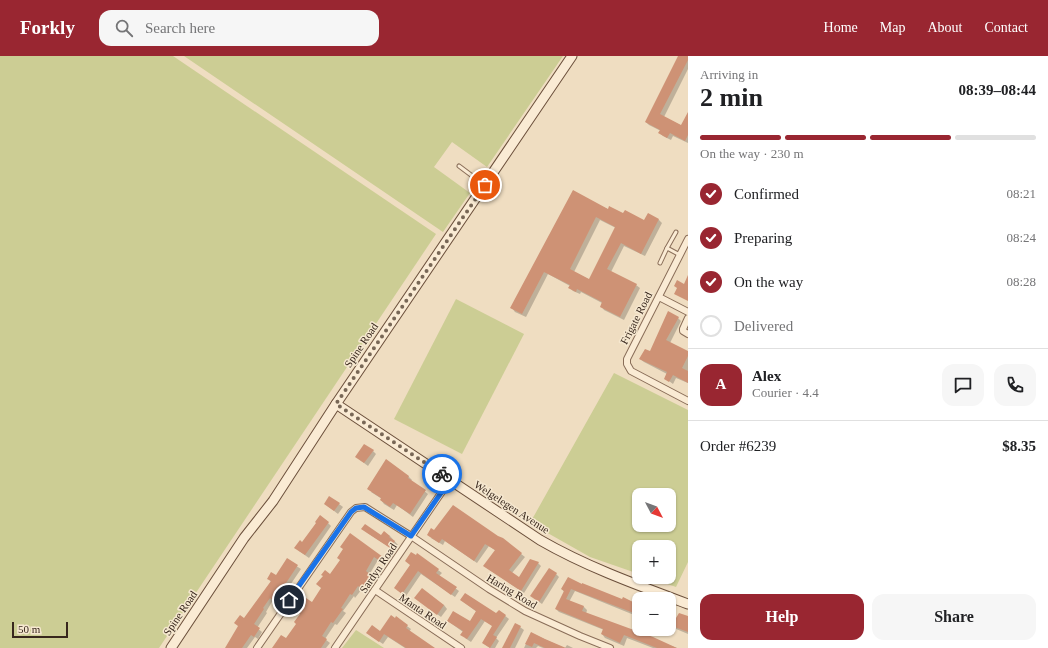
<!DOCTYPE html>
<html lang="en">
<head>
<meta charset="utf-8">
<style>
	body { margin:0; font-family:"Times New Roman",serif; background:#f6f6f6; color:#202124; height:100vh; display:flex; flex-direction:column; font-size:15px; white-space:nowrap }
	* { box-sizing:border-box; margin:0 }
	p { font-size:13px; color:#757577 }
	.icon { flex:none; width:22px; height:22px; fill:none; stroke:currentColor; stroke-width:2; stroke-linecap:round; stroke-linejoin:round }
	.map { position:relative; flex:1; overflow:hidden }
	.details { display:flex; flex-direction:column; background:#fff; width:360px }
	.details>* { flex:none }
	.needle { width:26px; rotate:131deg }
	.fabs { position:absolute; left:632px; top:432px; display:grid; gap:8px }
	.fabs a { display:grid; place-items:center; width:44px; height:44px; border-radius:8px; background:#fff; box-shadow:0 1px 3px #0004; font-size:20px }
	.scale { position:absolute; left:12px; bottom:10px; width:56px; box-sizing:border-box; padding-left:4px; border:2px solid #38271d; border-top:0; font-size:11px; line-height:14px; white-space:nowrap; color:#38271d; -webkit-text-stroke:3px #f6e8d0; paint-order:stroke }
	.pin { position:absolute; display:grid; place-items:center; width:34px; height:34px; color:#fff; margin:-17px; border:2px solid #fff; border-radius:50%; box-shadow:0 1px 4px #0007 }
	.courier { position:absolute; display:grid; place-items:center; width:40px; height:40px; margin:-20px; border:3px solid #1a73e8; border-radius:50%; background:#fff; color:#222; box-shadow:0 1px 5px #0007 }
	.head em { font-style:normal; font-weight:700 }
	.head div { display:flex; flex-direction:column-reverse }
	.head { display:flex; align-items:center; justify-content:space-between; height:68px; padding:0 12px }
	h1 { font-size:26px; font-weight:700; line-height:30px }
	.bar { display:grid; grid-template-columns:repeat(4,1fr); gap:6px 4px; align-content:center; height:48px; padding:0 12px }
	.bar i { height:5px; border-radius:3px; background:#e0e0e0 }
	.bar .active { background:#992631 }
	.bar p { grid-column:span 4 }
	.line { display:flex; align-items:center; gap:10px; padding:0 12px; border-top:1px solid #e0e0e0 }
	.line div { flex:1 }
	.round { display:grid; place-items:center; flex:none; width:42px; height:42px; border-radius:12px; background:#f6f6f6 }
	ol { padding:0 12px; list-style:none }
	li { display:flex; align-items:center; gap:12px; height:44px }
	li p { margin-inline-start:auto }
	li .icon { padding:4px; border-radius:50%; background:#992631; color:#fff; stroke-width:4 }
	li:last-child { color:#757577 }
	li i { width:22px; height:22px; border:2px solid #e0e0e0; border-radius:50% }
	.action { display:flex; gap:8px; margin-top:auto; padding:8px 12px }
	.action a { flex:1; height:46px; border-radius:12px; background:#992631; color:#fff; font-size:16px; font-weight:700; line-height:46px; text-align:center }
	.action a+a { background:#f6f6f6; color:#202124 }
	header { display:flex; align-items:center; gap:24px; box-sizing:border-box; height:56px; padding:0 20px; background:#992631; color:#fff }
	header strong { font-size:19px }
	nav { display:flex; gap:22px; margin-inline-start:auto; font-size:14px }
	.search { width:280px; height:36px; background:#f6f6f6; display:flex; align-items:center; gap:10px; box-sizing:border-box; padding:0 14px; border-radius:12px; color:#757577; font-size:15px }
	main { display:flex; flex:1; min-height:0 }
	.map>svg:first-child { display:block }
</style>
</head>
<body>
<header>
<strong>Forkly</strong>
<div class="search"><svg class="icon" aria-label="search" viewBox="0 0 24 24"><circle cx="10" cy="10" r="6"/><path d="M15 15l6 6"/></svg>Search here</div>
<nav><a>Home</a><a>Map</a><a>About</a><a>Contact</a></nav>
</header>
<main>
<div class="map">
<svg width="688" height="592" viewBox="0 0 688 592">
	<rect width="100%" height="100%" fill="#efddc1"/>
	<g fill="#cccd94" fill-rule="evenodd">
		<path d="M0,0H173L436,178L159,592H0Z"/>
		<path d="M184,0H563L487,111L452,86L434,111L470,137L443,176Z"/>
		<path d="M456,243L524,278L462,398L394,363Z"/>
		<path d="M614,317L688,354V506L676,531L647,521H669V491H639V518L590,501L530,467ZM639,439H669V469H639Z"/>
		<path d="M356,574L384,592H342Z"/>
	</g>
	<g fill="#0003" fill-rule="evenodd">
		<path d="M680,0H688V13L664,61L682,70L688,58V87L673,80L671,84L663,80L660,77L661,75L649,69L646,66Z"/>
		<path d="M573,136L609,154L645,165L648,159L659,164L662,167L645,200L624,190L611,216L636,229L640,232L624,264L604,254L601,250L602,247L581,236L580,238L573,235L569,231L570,230L548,218L526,261L515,256L512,252ZM600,164L616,172L590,224L574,216Z"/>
		<path d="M678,262L681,265L670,287L688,296V327L676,322L673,328L665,322L667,318L644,306L640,303L651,297Z"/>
		<path d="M373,395L376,398L368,410L360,404Z"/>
		<path d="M408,420L412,424L411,425L428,438L413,461L397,449L394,454L384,448L381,444L382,443L371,436Z"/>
		<path d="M325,448H339L343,451L338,458Z"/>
		<path d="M328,467L331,470L309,502L299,495L303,487Z"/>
		<path d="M366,476L382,481L384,477L390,480L398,489L394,494Z"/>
		<path d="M431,482L502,483L525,501L512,517L519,522L538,507L541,510L524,537L484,510L496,495L489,490L477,507L445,485L443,489Z"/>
		<path d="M344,494L383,501L386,505L384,508L378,504L369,519L373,523L365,535L362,533L355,542L354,540L343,555L346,557L337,569L335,568L325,583L330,587L326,592H273L287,584L297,568L301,558L303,547L301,544L312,547L341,505Z"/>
		<path d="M417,499L438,514L442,517L439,520L459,535L455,541L421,518L406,540L399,535Z"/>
		<path d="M287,504L301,513L278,547L273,544L266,556L267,557L257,572L262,576L258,583L255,581L247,592H226L239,570L271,526L268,522L276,521Z"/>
		<path d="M556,518L559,521L542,548L535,543L532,540Z"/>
		<path d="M582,529L623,544L624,542L639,550V561L575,535L569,546L584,551L587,554L586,558L677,592H653L627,582L624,590L605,582L602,578L604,574L559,556L556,553L564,536L562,533Z"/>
		<path d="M461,544L497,559L499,555L509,563L496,582L499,585L495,592H490L483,587L493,570L485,565L471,586L465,582L463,576L448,565L470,566L477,556Z"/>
		<path d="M419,545L444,549L447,553L441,561Z"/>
		<path d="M669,561L688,564V578L669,570Z"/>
		<path d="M396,562L411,573L409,576L433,592H405L388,581L383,588L371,580L381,576Z"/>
		<path d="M520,571L524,574L515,592H504Z"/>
		<path d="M531,577L564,592H543L538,590L536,592H524Z"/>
		<path d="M567,589L573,592H565Z"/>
	</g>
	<g fill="#ce9275" fill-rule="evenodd">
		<path d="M678,0H688V4L660,58L681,69L688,56V79L685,85L670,77L667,82L658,77L660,74L645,66Z"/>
		<path d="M573,134L608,153L609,150L623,157L625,154L644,164L648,157L659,163L641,198L621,187L607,213L637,228L620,261L600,251L602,246L577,233L576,236L568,232L570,229L544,216L522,258L510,252ZM596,161L615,171L589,223L570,213Z"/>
		<path d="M688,219V245L674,238L677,232L674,230L677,224L684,228Z"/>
		<path d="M668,255L679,261L666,284L688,295V300L682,312L688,315V327L673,319L669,326L664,323L667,316L639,303L645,293L650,295Z"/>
		<path d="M364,388L374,394L364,407L355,401Z"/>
		<path d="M386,403L409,420L408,422L426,434L410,458L393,447L390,451L380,444L381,442L367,433Z"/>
		<path d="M329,440L340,447L334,455L324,448Z"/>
		<path d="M453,449L498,480L503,482L522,497L509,514L519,521L530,503L539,506L521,535L483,510L495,494L485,488L474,505L442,483L439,487L427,479L431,472L434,474Z"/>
		<path d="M320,459L329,466L305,499L294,492L300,484L302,486L316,467L315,466Z"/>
		<path d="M365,468L381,479L384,475L390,480L389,481L395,485L390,492L361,473Z"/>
		<path d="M350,477L383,501L380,505L374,501L366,515L371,519L362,533L358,530L352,539L350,538L341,552L343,553L333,567L331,566L322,580L327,583L321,592H272L281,579L286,582L296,568L294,566L300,558L296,555L303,546L300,544L303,540L312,546L321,532L316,528L323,520L321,519L325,514L330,518L340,504L337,502L343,493L340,491Z"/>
		<path d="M411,496L416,499L417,497L439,513L436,517L457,531L451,539L418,515L402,538L394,532L410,509L405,505Z"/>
		<path d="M287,502L298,509L274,545L270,542L263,552L264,553L254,568L260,572L254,581L251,579L242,592H225L238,570L234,567L240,559L244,562L271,525L267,523L271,516L276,519Z"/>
		<path d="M549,512L557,517L539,546L530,540Z"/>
		<path d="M568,521L582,528V527L622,543L623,541L639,549V559L571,533L566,543L584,550L582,555L653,581L677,592H657L624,579L620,587L601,578L603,573L555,553L564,535L561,533Z"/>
		<path d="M422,532L444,549L437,559L414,542Z"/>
		<path d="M465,537L496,557L499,554L506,559L493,579L497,581L490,592L482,587L492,570L481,563L467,583L460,579L463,575L447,565L453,555L470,565L476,555L460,544Z"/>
		<path d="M679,557L688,560V576L669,569V559L676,562Z"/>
		<path d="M391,559L395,562L396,560L408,569L406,572L435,592H406L384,578L379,586L366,577L372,569L380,575Z"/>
		<path d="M515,567L521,570L510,592H502Z"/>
		<path d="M531,576L545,583L566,592H545L534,587L532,591L525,588Z"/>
	</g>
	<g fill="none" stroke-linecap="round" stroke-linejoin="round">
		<defs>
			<g id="lane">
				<path d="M459,110L483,128"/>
				<path d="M667,192L676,176"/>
				<path d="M660,207L667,192L680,199"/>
			</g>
			<g id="street">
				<path d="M688,183L627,303V308L631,315L688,345"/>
				<path d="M659,241L688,256"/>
				<path d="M688,262L683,273V275L688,278"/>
				<path d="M375,534L461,592"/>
				<path d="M257,592L351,456L356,452L365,451L411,480L489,533L525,555L580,580L610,592"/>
				<path d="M335,592L450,424"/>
			</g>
			<g id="secondary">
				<path d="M336,348L540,484C587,511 637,529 688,548"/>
				<path d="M171,592L244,482L273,445L336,348L572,0"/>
			</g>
		</defs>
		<use href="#lane" stroke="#896d58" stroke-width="5"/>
		<use href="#street" stroke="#896d58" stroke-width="8"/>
		<use href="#secondary" stroke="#6b4f3b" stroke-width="11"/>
		<use href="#lane" stroke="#faebd4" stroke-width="3"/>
		<use href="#street" stroke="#faebd4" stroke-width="6"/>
		<use href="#secondary" stroke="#faebd4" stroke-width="9"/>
	</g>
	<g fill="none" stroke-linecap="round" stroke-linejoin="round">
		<path stroke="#786756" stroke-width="4" stroke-dasharray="0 7.2" d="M442,418L336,348L485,129"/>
		<path stroke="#1a73e8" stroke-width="5" d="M289,544L351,456L356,452L364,451L411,480L450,424L442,418"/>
	</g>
	<g text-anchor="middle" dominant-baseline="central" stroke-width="3" stroke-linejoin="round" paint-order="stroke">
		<g font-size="11" fill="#38271d" stroke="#f6e8d0">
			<text transform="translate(636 262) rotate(-63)">Frigate Road</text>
			<text transform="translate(361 289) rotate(-56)">Spine Road</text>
			<text transform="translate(512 451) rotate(33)">Welgelegen Avenue</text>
			<text transform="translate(378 512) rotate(-56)">Sardyn Road</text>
			<text transform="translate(512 535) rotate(31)">Haring Road</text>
			<text transform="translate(423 555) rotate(34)">Manta Road</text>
			<text transform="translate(180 557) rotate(-56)">Spine Road</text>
		</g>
	</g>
</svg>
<div class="fabs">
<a><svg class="needle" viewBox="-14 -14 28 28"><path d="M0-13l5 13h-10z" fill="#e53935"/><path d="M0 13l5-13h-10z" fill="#757577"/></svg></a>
<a>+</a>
<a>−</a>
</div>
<div class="scale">50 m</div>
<div class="pin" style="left:485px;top:129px;background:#ea580c"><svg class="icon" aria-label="bag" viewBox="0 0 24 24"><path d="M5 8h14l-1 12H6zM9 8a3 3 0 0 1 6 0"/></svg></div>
<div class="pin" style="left:289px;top:544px;background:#1f2937"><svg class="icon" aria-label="home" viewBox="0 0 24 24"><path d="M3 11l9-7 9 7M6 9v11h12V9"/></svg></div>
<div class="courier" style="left:442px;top:418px"><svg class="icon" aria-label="bike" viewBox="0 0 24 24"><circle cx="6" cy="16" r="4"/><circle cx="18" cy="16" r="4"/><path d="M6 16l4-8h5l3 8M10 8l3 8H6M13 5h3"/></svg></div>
</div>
<section class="details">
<div class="head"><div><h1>2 min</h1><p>Arriving in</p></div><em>08:39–08:44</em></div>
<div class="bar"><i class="active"></i><i class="active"></i><i class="active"></i><i></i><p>On the way · 230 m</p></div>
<ol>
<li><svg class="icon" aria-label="check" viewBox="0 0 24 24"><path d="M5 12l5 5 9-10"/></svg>Confirmed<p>08:21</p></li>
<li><svg class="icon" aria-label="check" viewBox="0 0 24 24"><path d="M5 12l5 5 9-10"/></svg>Preparing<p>08:24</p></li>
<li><svg class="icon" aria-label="check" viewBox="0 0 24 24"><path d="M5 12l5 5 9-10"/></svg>On the way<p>08:28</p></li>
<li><i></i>Delivered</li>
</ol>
<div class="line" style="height:72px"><b class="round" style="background:#992631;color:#fff">A</b><div><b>Alex</b><p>Courier · 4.4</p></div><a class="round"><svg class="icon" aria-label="chat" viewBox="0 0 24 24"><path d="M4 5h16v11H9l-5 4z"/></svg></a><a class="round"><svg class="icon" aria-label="phone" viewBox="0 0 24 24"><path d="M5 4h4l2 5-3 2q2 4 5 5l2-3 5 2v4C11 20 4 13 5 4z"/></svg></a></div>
<div class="line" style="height:52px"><div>Order #6239</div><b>$8.35</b></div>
<div class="action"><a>Help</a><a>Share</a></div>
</section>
</main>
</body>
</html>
